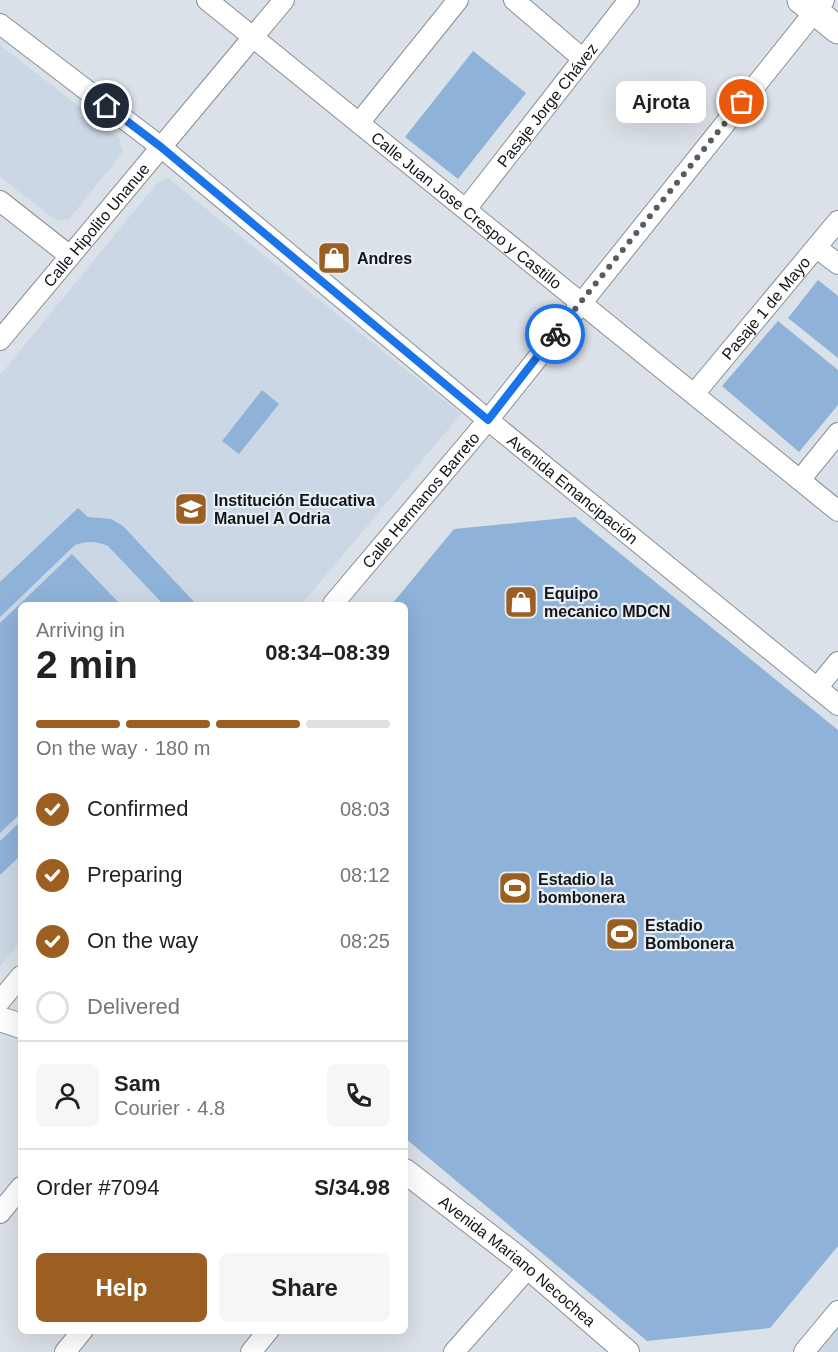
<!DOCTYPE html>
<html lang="en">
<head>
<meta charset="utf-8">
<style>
	body { margin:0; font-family:Helvetica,sans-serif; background:#f6f6f6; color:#222; height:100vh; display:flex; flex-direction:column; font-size:22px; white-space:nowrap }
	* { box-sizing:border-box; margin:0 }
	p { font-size:20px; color:#767676 }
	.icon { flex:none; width:33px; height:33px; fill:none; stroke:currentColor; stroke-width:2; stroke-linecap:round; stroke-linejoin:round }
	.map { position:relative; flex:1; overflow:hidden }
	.drawer { position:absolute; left:18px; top:602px; width:390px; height:732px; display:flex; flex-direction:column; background:#fff; border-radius:9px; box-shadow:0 6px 24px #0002 }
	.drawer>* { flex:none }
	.pin { position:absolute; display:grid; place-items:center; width:51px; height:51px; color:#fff; margin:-26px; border:3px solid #fff; border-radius:50%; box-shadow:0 2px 6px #0007 }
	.courier { position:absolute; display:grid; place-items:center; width:60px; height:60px; margin:-30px; border:4px solid #1a73e8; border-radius:50%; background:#fff; color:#222; box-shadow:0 2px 8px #0007 }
	.bubble { position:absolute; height:42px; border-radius:9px; background:#fff; box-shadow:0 6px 24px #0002; font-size:20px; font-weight:600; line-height:42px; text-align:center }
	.summary em { font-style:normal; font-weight:600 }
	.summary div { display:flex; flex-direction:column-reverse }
	.summary { display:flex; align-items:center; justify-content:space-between; height:102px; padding:0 18px }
	h1 { font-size:39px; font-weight:600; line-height:45px }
	.bar { display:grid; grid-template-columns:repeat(4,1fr); gap:9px 6px; align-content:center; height:72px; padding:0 18px }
	.bar i { height:8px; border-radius:4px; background:#e0e0e0 }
	.bar .active { background:#9b5f22 }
	.bar p { grid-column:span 4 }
	.line { display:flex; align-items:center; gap:15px; padding:0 18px; border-top:2px solid #e0e0e0 }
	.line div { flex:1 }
	.round { display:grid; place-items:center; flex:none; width:63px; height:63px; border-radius:9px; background:#f6f6f6 }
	ol { padding:0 18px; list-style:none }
	li { display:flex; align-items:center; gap:18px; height:66px }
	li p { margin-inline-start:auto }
	li .icon { padding:6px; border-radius:50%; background:#9b5f22; color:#fff; stroke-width:4 }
	li:last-child { color:#767676 }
	li i { width:33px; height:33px; border:3px solid #e0e0e0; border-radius:50% }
	.cta { display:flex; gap:12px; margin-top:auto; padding:12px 18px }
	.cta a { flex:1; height:69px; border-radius:9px; background:#9b5f22; color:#fff; font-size:24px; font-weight:600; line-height:69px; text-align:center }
	.cta a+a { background:#f6f6f6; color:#222 }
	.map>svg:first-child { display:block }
</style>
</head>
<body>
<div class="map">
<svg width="838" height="1352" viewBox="0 0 838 1352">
	<rect width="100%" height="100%" fill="#dbe1e8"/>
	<g fill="#cbd7e4">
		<path d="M0,45L119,138L123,152L69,219L57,221L0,177Z"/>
		<path d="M168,178L461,414L302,604H21V941L0,966V375L158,182Z"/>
		<path d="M838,1328V1352H819Z"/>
	</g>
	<g fill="#8fb2d9">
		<path d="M473,51L526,93L458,179L405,137Z"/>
		<path d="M818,280L838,296V358L788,318Z"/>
		<path d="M778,321L838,370V405L799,452L722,386Z"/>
		<path d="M262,390L279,404L239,454L222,441Z"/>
		<path d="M78,508L88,517L111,519L123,526L196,604H163L108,546C96,541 88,541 75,545L0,617V582Z"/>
		<path d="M575,517L838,730V1246L770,1328L647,1341L405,1138V604H392L454,529Z"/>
		<path d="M72,554L120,604H21V813L0,833V623Z"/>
		<path d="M21,821V855L0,875V841Z"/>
	</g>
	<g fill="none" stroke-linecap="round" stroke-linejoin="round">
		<defs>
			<g id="minor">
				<path id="s1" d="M207,0L838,511"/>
				<path d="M514,0L583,59"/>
				<path id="s2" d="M0,24L161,147L488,420L838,705"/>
				<path d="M359,123L458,0"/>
				<path d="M0,201L70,256"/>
				<path id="s3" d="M466,209L629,0"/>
				<path d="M817,248L838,264"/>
				<path id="s4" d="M0,340L284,0"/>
				<path id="s5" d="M694,394L838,221"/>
				<path d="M800,480L838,433"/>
				<path id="s6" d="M333,604L488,420L824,0"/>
				<path d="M817,688L838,662"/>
				<path d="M0,1001L21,976"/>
				<path d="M0,1213L21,1187"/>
				<path d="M65,1352L83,1330"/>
				<path d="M251,1352L269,1330"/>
				<path d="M454,1352L529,1267"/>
				<path d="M804,1352L838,1311"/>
			</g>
			<g id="tertiary">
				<path d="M0,1019L21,1026"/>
				<path id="s7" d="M405,1171L519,1259L627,1352"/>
			</g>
			<path id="secondary" d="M801,0L838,30"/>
		</defs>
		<use href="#minor" stroke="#888e94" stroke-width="22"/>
		<use href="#tertiary" stroke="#888e94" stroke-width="26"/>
		<use href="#secondary" stroke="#888e94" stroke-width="29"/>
		<use href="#minor" stroke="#fff" stroke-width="20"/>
		<use href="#tertiary" stroke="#fff" stroke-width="24"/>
		<use href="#secondary" stroke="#fff" stroke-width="27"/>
	</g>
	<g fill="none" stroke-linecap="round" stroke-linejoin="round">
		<path stroke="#585c60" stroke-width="6" stroke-dasharray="0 10.8" d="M555,334L742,102"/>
		<path stroke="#1a73e8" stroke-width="8" d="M107,106L161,147L488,420L555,334"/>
	</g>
	<defs>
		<symbol id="shop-square" viewBox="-11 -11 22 22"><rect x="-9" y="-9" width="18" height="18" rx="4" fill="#9b5f22" stroke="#e8eef5"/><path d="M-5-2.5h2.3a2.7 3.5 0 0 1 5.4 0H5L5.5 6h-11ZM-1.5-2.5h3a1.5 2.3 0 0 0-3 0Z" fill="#fff"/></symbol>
		<symbol id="school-square" viewBox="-11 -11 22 22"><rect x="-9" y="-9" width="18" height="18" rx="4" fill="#9b5f22" stroke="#e8eef5"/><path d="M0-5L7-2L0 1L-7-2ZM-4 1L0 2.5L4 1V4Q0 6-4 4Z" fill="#fff"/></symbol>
		<symbol id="stadium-square" viewBox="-11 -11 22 22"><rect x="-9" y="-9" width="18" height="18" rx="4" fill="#9b5f22" stroke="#e8eef5"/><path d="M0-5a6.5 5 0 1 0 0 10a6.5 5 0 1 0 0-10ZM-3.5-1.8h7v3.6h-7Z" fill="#fff"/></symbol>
	</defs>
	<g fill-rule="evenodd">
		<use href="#shop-square" x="315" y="239" width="38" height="38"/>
		<use href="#school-square" x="172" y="490" width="38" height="38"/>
		<use href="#shop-square" x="502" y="583" width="38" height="38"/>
		<use href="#stadium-square" x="496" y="869" width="38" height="38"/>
		<use href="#stadium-square" x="603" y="915" width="38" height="38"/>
	</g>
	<g text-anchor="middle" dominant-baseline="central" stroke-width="4.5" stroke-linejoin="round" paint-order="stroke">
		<g font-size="16" fill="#121416" stroke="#e8eef5">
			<text stroke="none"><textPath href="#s3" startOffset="132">Pasaje Jorge Chávez</textPath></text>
			<text stroke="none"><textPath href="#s1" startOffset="334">Calle Juan Jose Crespo y Castillo</textPath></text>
			<text stroke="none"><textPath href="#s4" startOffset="150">Calle Hipolito Unanue</textPath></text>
			<text stroke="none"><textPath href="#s5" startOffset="112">Pasaje 1 de Mayo</textPath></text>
			<text stroke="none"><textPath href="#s2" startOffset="738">Avenida Emancipación</textPath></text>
			<text stroke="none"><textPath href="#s6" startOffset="136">Calle Hermanos Barreto</textPath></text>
			<text stroke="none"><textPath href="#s7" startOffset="144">Avenida Mariano Necochea</textPath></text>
		</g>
		<g font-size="16" font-weight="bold" fill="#121416" stroke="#e8eef5" text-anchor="start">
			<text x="357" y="258">Andres</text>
			<text x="214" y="500">Institución Educativa<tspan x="214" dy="18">Manuel A Odria</tspan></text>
			<text x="544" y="593">Equipo<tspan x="544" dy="18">mecanico MDCN</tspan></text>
			<text x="538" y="879">Estadio la<tspan x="538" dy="18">bombonera</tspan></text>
			<text x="645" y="925">Estadio<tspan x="645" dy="18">Bombonera</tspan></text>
		</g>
	</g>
</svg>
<div class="pin" style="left:742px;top:102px;background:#ea580c"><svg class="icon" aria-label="bag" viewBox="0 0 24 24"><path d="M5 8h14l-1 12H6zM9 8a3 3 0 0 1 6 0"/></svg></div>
<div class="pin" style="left:107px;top:106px;background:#1f2937"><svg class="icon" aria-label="home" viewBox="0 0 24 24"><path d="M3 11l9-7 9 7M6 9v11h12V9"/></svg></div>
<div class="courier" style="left:555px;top:334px"><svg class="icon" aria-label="bike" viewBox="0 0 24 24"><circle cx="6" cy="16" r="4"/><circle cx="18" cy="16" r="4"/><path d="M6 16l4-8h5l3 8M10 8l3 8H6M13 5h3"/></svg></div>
<div class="bubble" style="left:616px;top:81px;width:90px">Ajrota</div>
<section class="drawer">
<div class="summary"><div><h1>2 min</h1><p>Arriving in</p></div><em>08:34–08:39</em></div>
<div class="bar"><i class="active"></i><i class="active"></i><i class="active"></i><i></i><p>On the way · 180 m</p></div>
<ol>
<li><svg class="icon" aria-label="check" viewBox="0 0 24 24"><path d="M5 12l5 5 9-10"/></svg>Confirmed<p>08:03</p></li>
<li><svg class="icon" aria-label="check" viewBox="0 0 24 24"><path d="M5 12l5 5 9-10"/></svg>Preparing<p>08:12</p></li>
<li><svg class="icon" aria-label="check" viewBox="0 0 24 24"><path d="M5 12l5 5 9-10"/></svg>On the way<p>08:25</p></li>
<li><i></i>Delivered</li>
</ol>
<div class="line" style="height:108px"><a class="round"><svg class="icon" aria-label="person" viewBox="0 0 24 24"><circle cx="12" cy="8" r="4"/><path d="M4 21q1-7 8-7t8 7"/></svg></a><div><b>Sam</b><p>Courier · 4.8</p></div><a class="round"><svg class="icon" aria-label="phone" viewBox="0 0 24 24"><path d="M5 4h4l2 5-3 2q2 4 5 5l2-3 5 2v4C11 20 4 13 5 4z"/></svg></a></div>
<div class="line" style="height:78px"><div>Order #7094</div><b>S/34.98</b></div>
<div class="cta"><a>Help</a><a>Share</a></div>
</section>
</div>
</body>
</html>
